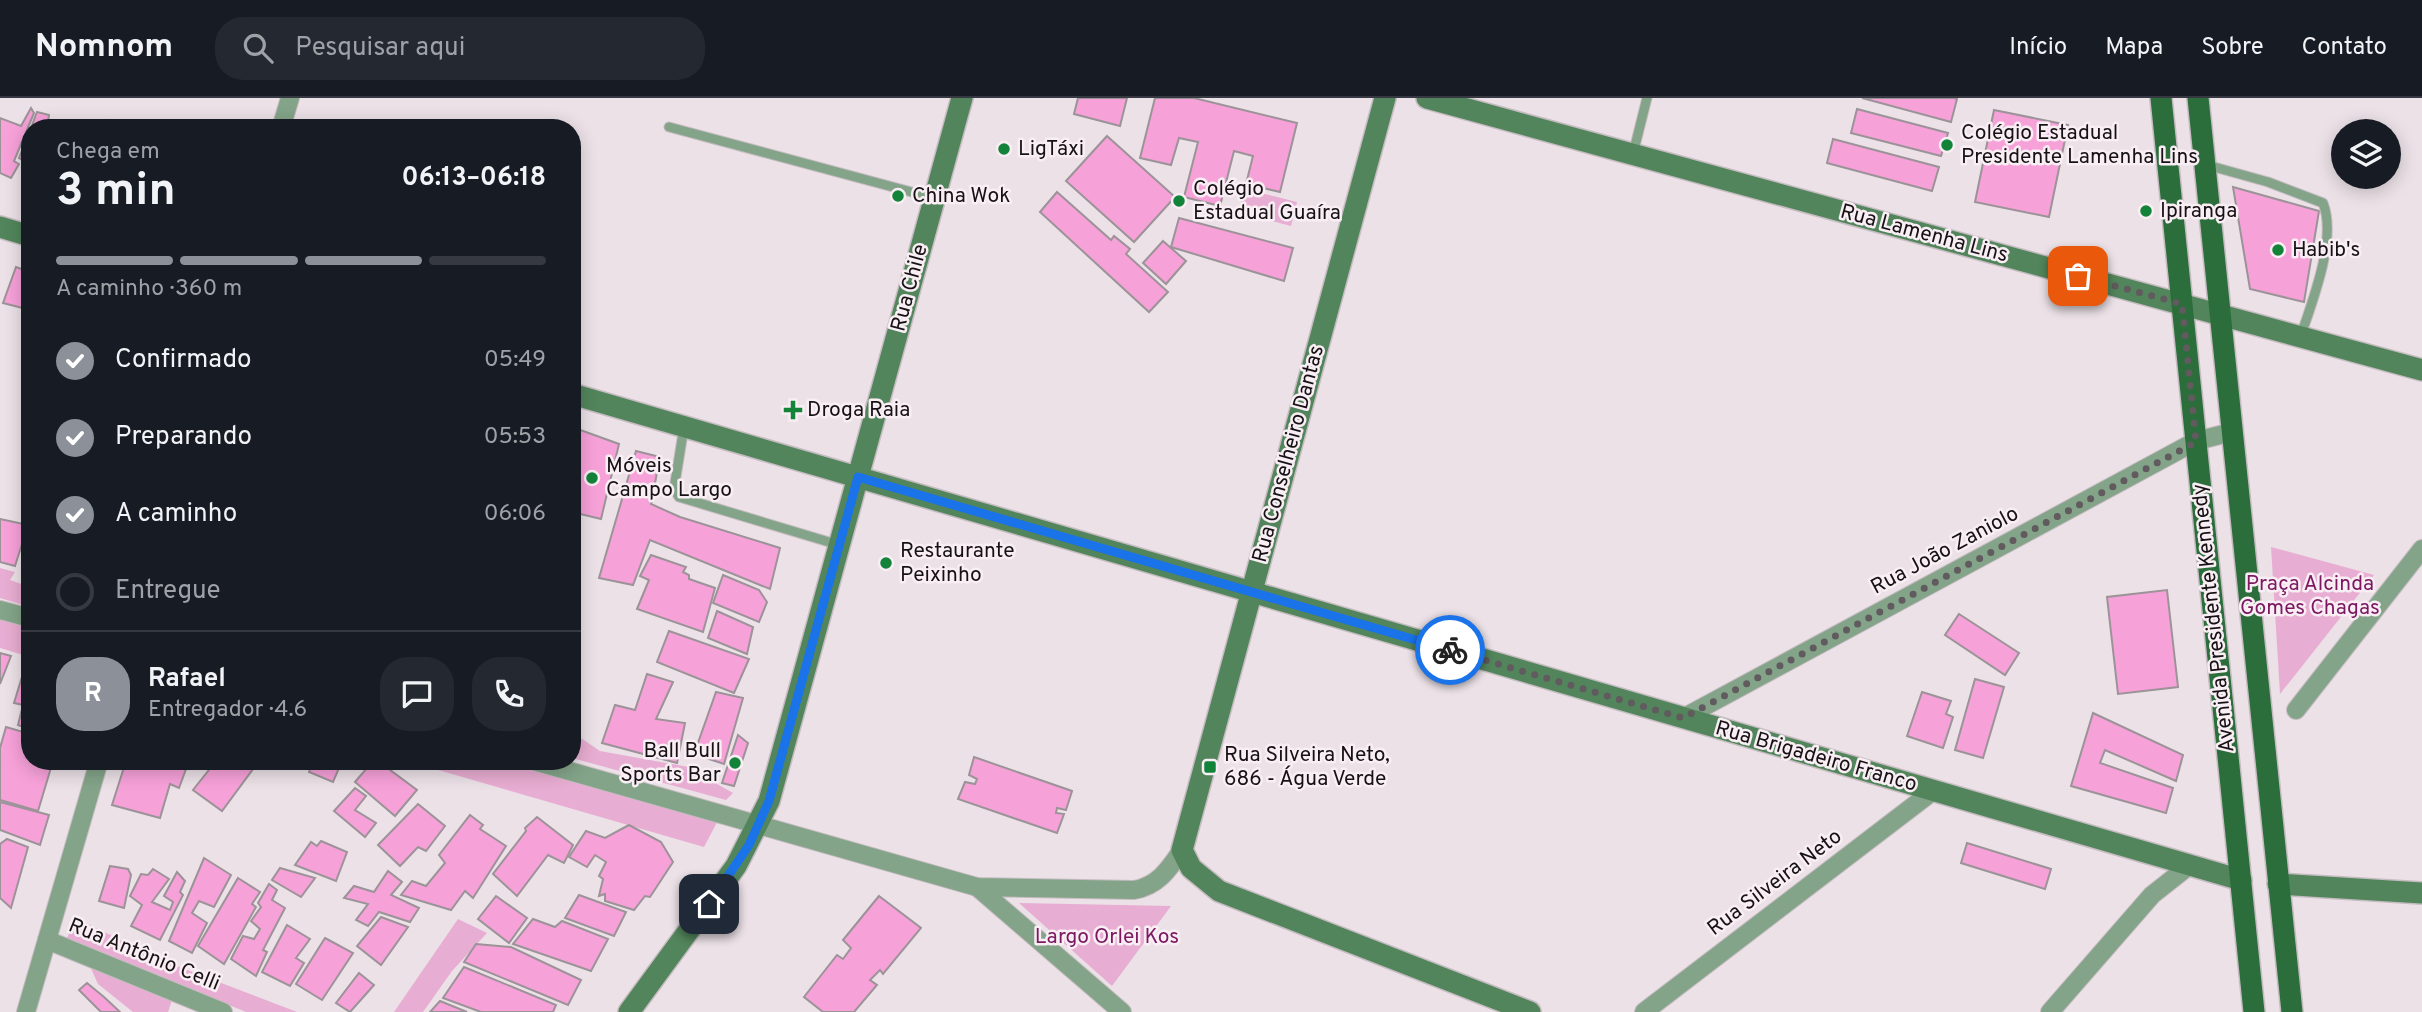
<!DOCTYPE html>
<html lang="pt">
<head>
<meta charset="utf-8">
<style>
	body { margin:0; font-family:Overpass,sans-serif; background:#242831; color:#f1f3f6; height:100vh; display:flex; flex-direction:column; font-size:26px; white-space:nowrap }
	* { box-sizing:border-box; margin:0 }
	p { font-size:23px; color:#9ea1a6 }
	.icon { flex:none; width:38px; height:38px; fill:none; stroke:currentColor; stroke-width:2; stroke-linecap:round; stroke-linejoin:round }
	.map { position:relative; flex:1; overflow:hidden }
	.side { position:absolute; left:21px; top:21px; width:560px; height:651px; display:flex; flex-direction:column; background:#171b24; border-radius:28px; box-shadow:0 4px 18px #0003 }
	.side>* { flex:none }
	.buttons { position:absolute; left:2331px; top:21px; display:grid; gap:14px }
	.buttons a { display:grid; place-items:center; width:70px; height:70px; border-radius:50%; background:#171b24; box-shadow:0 4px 18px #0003; font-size:35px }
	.pin { position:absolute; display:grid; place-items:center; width:60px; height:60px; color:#fff; margin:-30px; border-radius:14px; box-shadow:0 4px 10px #0006 }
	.courier { position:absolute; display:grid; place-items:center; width:70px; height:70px; margin:-35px; border:5px solid #1a73e8; border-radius:50%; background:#fff; color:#222; box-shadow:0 2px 9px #0007 }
	.headline em { font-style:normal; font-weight:700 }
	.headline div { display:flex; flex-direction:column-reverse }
	.headline { display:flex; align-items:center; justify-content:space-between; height:119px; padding:0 35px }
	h1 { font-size:46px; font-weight:700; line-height:52px }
	.bar { display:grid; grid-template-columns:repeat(4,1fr); gap:10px 7px; align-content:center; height:84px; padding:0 35px }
	.bar i { height:9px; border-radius:5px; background:#363941 }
	.bar .selected { background:#8c9099 }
	.bar p { grid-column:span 4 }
	.line { display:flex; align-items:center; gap:18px; padding:0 35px; border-top:2px solid #363941 }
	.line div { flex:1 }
	.round { display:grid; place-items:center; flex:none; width:74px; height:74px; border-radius:28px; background:#242831 }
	ol { padding:0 35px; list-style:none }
	li { display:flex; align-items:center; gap:21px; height:77px }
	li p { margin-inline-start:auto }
	li .icon { padding:7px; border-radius:50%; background:#8c9099; color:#fff; stroke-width:4 }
	li:last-child { color:#9ea1a6 }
	li i { width:38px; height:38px; border:4px solid #363941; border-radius:50% }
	header { display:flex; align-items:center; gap:42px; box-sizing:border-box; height:98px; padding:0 35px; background:#171b24; border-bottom:2px solid #363941 }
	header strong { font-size:33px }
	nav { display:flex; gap:38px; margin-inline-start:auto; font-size:24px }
	.search { width:490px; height:63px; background:#242831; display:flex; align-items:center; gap:18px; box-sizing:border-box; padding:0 24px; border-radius:28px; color:#9ea1a6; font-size:26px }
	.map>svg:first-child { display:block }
</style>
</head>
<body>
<header>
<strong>Nomnom</strong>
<div class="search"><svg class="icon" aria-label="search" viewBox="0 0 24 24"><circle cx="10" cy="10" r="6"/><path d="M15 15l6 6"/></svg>Pesquisar aqui</div>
<nav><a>Início</a><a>Mapa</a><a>Sobre</a><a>Contato</a></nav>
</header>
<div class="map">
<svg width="2422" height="914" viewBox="0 0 2422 914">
	<rect width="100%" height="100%" fill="#ebe1e7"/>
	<g fill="#e8add2">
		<path d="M1245,91L1297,104L1291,128L1238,114Z"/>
		<path d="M2271,449L2374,477L2280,596Z"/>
		<path d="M0,470L15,474L10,482L30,489V509L0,500Z"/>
		<path d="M0,513L30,522V559L0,550Z"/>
		<path d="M572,634L600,653L716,674L717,686L733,695L726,702L572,660Z"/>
		<path d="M407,663H554L725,709L704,749Z"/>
		<path d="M1019,805L1171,808L1112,888Z"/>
		<path d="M76,820L161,862L297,914H246L67,840Z"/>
		<path d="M458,821L487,835L452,873L423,914H394Z"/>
		<path d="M89,866L173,899L168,914H133L98,886Z"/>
	</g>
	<g fill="#f7a1d9" stroke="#9c9398" stroke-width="2">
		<path d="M1078,0H1127L1120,28L1074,16Z"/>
		<path d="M1155,0H1194L1297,25L1280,94L1246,86L1253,58L1234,53L1220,108L1184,99L1198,44L1179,40L1171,67L1140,60Z"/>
		<path d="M1862,0H1954L1957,1L1951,24Z"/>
		<path d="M31,10L34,15L14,63L19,66L11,80L0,75V20L21,28Z"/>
		<path d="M1857,11L1948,35L1941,58L1851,35Z"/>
		<path d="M1994,12L2068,27L2049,119L1975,104Z"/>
		<path d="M37,14L49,17L47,30H31Z"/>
		<path d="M107,22L136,30H104Z"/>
		<path d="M30,32V71L22,69L24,63L19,60Z"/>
		<path d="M1107,38L1175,99L1134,144L1066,83Z"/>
		<path d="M1833,41L1939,69L1932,93L1827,65Z"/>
		<path d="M2233,89L2319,113L2304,204L2250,191Z"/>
		<path d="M1057,94L1111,142L1114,138L1130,151L1126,156L1168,194L1149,214L1040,114Z"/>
		<path d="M1179,120L1293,150L1284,183L1171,149Z"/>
		<path d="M1163,143L1186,163L1166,186L1143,165Z"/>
		<path d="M16,169L30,174V212L3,205Z"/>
		<path d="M572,329L619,346L601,421L572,414Z"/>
		<path d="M636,353L660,359L651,406L680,419L780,450L770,491L650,442L633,487L599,480Z"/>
		<path d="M0,421L28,427L15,468L0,464Z"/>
		<path d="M651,457L686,469L683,474L689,477V481L715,490L703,534L637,511L649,482L640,478Z"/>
		<path d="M723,477L759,492L767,504L759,524L713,505Z"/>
		<path d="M2167,492L2178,589L2118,596L2107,499Z"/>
		<path d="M717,513L753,529L747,556L708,540Z"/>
		<path d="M1959,516L2019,555L2005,577L1945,537Z"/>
		<path d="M669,533L749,561L734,595L657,564Z"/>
		<path d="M0,555L11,558L0,586Z"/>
		<path d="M25,569L30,570V631L18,627L23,607L14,605Z"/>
		<path d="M647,576L673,584L656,621L685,625L677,665L602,645L615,607L635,612Z"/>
		<path d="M1975,581L2004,589L1983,660L1955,652Z"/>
		<path d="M716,594L743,600L724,666L694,656Z"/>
		<path d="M1922,594L1951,603L1946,616L1953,619L1943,650L1907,638Z"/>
		<path d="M2093,615L2183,657L2176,683L2105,652L2100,665L2173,690L2166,715L2071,688Z"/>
		<path d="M6,629L30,636V663H53L38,713L0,702V650Z"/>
		<path d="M738,637L748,645L734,688L722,685Z"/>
		<path d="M974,659L1072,693L1066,712L1057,710L1056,715L1064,716L1057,735L958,701L965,684L975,686L977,681L969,677Z"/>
		<path d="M126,663H189L179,690L170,686L160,720L112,707Z"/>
		<path d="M216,663H259L222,713L193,692Z"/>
		<path d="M313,663H342L333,684L309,674Z"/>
		<path d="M373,663H378L417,692L395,718L355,684Z"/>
		<path d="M355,690L366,698L355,712L376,725L365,739L334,713Z"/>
		<path d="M0,704L49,717L40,747L0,732Z"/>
		<path d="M418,706L445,728L426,753L418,749L400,768L378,747Z"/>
		<path d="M470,717L483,727L480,731L506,748L473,800L465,793L451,812L401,797L412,783L426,788L445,765L439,757Z"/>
		<path d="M537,719L573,747L564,765L548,757L517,798L493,776L526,733L525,730Z"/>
		<path d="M629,727L661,744L673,764L650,799L645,798L634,812L605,803V796L599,798L603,781L599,778L606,764L595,757L587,769L569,759L586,733L605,740Z"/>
		<path d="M7,741L28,749L11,810L0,800V746Z"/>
		<path d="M321,743L347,754L336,783L295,767L311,744L317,748Z"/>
		<path d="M1967,745L2051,771L2045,791L1961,765Z"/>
		<path d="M204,760L231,777L214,809L199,803L192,815L207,825L192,855L169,843Z"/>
		<path d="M110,768L128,771L131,777L124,810L99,803Z"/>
		<path d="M280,770L315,780L301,799L272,782Z"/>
		<path d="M153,771L169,781L152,804L170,812L173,804L164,798L177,774L185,783L180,794L183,797L160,842L131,828L142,807L130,798L141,776L148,777Z"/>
		<path d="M388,773L402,784L391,797L419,810L410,824L379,814L368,828L356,822L368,806L344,800L354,788L374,794Z"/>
		<path d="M238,780L260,794L252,806L256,809L224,866L198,848Z"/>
		<path d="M269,786L277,792L272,802L285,810L263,852L267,854L256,878L231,861L243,838L254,841L260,831L251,823L261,809L258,805Z"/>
		<path d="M579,797L626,814L614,838L565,820Z"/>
		<path d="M496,798L527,820L509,845L478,821Z"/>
		<path d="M879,798L921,830L883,876L880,872L870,882L877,887L854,914H823L804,899L837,857L843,861L851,850L843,842Z"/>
		<path d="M381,819L408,829L381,867L357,848Z"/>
		<path d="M533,821L555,829L562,823L608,841L591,873L513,846Z"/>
		<path d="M287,827L310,841L296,860L304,865L290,888L262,874Z"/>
		<path d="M325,840L353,855L322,902L296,886Z"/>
		<path d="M476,846L511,849L581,882L568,907L464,864Z"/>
		<path d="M464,869L556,907L553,914H481L443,900Z"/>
		<path d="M359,875L374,887L350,914L336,905Z"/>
		<path d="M87,885L104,899L120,914H101L79,892Z"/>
		<path d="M440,903L467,914H430Z"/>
	</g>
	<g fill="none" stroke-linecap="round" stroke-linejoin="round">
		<defs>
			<g id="service">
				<path d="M669,29L934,100"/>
				<path d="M1633,56L1647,0"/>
				<path d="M2207,67L2268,84L2323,105C2337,140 2313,202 2301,237"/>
				<path d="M684,329L674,391L679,399L839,447"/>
			</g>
			<g id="minor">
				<path d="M281,30L290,0"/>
				<path d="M0,512L30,520"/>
				<path d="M2296,612L2422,451"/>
				<path d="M1683,620L2196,343L2232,334"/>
				<path d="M534,663L977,789L1134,792C1158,788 1169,771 1182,752"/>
				<path d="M977,789L1122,914"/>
				<path d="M47,842L223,914"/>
				<path d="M26,914L99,663"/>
				<path d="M1644,914L1933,693"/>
				<path d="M2050,914L2152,797L2190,767"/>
			</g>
			<g id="secondary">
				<path d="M1385,0L1182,752L1191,770L1219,793L1530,914"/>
				<path d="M1427,0L2422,272"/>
				<path d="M0,129L30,138"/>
				<path d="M572,296L2241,782"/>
				<path d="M2278,786L2422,795"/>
				<path d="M629,914L736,768L769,703L962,0"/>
			</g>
			<g id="primary">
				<path d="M2161,0L2254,914"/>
				<path d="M2198,0L2292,914"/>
			</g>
		</defs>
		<use href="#service" stroke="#c5bcc1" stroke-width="11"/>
		<use href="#minor" stroke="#c5bcc1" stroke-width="20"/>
		<use href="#secondary" stroke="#c5bcc1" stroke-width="24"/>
		<use href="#primary" stroke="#c5bcc1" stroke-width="24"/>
		<use href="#service" stroke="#83a488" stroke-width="9"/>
		<use href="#minor" stroke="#83a488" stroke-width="18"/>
		<use href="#secondary" stroke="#52855b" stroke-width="21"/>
		<use href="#primary" stroke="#2b6e3b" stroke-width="21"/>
	</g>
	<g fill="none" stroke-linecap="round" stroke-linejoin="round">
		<path stroke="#615a5e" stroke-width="7" stroke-dasharray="0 12.6" d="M1450,552L1683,620L2196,344L2182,206L2078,178"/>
		<path stroke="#1a73e8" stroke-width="9" d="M709,806L749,747L769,703L858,379L1450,552"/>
	</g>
	<g fill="#14833a" stroke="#f8eef4" stroke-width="2.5">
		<circle cx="1947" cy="47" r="7"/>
		<circle cx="1004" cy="51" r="7"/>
		<circle cx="898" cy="98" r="7"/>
		<circle cx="1179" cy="103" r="7"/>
		<circle cx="2146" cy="113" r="7"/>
		<circle cx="2278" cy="152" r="7"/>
		<path d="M789.5 301.5h7v7h7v7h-7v7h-7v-7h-7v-7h7z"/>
		<circle cx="592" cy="380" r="7"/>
		<circle cx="886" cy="465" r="7"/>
		<circle cx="735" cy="665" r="7"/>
		<rect x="1203" y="662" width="14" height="14" rx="3.5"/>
	</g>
	<g text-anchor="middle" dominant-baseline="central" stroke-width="5" stroke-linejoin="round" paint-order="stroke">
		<g font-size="21" fill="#161214" stroke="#f8eef4" text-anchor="start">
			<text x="1961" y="35">Colégio Estadual<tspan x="1961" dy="24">Presidente Lamenha Lins</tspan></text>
			<text x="1018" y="51">LigTáxi</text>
			<text x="1193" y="91">Colégio<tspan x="1193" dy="24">Estadual Guaíra</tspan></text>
			<text x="912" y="98">China Wok</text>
			<text x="2160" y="113">Ipiranga</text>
			<text x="2292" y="152">Habib's</text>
			<text x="807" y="312">Droga Raia</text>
			<text x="606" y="368">Móveis<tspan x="606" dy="24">Campo Largo</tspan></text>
			<text x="900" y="453">Restaurante<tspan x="900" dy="24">Peixinho</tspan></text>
			<text x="721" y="653" text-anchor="end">Ball Bull<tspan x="721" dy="24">Sports Bar</tspan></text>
			<text x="1224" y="657">Rua Silveira Neto,<tspan x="1224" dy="24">686 - Água Verde</tspan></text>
		</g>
		<g font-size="21" fill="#161214" stroke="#f8eef4">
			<text transform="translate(1924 136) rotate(15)">Rua Lamenha Lins</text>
			<text transform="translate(910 190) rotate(-75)">Rua Chile</text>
			<text transform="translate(1289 356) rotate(-75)">Rua Conselheiro Dantas</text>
			<text transform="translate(1945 453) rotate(-28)">Rua João Zaniolo</text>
			<text transform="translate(2214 520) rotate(-96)">Avenida Presidente Kennedy</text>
			<text transform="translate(1816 659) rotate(16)">Rua Brigadeiro Franco</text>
			<text transform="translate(1775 785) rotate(-37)">Rua Silveira Neto</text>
			<text transform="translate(144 857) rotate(22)">Rua Antônio Celli</text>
		</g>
		<g font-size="21" fill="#7b1861" stroke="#f8eef4">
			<text x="2310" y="486">Praça Alcinda<tspan x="2310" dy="24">Gomes Chagas</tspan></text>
			<text x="1107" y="839">Largo Orlei Kos</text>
		</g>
	</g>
</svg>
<div class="buttons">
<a><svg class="icon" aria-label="layers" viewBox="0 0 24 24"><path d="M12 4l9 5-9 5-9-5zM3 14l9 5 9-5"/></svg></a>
</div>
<div class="pin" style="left:2078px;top:178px;background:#ea580c"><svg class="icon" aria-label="bag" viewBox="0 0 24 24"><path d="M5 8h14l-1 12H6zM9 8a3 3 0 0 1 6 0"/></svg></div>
<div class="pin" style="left:709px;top:806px;background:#1f2937"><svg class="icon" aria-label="home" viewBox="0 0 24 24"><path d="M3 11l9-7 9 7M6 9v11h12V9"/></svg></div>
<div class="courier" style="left:1450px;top:552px"><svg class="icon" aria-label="bike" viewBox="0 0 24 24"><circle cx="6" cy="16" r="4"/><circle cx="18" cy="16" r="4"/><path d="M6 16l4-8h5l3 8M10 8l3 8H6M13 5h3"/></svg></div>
<section class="side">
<div class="headline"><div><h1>3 min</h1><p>Chega em</p></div><em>06:13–06:18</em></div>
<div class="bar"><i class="selected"></i><i class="selected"></i><i class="selected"></i><i></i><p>A caminho · 360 m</p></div>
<ol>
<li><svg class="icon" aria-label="check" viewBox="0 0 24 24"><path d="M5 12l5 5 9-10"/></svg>Confirmado<p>05:49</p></li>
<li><svg class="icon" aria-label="check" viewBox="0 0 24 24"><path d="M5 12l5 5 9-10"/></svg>Preparando<p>05:53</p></li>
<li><svg class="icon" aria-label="check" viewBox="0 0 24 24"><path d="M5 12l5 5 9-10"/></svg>A caminho<p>06:06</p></li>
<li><i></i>Entregue</li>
</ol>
<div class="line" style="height:126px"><b class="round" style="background:#8c9099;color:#fff">R</b><div><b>Rafael</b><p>Entregador · 4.6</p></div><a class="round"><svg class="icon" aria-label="chat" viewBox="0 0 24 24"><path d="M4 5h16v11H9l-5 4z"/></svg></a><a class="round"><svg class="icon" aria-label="phone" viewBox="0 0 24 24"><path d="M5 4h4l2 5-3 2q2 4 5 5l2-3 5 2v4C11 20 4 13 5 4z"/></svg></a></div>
</section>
</div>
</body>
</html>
